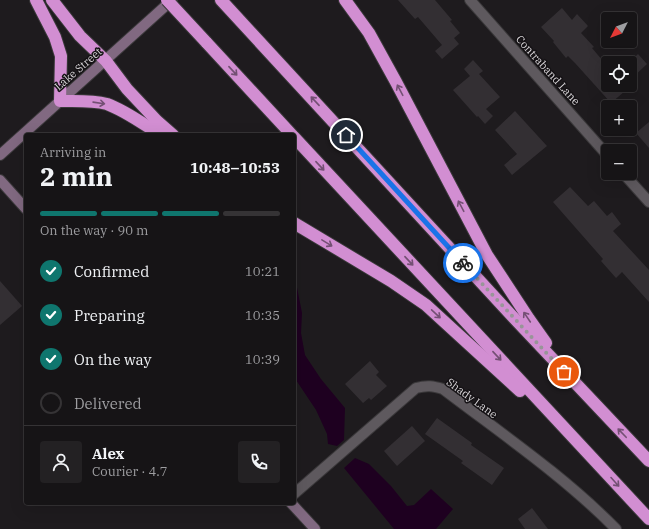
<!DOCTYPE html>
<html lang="en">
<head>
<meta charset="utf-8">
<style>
	body { margin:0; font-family:"IBM Plex Serif",serif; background:#232123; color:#f1f3f6; height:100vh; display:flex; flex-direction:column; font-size:15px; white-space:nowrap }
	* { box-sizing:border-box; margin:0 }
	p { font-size:13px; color:#9e9ea1 }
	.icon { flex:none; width:22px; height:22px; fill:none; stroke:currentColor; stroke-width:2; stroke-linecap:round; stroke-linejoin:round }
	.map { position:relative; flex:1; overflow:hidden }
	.panel { position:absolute; left:24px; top:133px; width:272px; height:372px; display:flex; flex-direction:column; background:#161416; border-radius:4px; box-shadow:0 4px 16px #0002,0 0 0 1px #353335 }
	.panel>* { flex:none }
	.needle { width:26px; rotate:228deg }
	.controls { position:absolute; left:601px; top:12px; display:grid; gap:8px }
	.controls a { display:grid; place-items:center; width:36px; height:36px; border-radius:4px; background:#161416; box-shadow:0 4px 16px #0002,0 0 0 1px #353335; font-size:20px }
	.pin { position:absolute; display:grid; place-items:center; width:34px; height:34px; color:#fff; margin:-17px; border:2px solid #fff; border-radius:50%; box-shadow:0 1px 4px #0007 }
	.courier { position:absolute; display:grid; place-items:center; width:40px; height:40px; margin:-20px; border:3px solid #1a73e8; border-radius:50%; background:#fff; color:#222; box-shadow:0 1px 5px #0007 }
	.head em { font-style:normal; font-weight:700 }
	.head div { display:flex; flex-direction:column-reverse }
	.head { display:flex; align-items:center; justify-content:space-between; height:68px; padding:0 16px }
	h1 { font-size:26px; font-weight:700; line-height:30px }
	.bar { display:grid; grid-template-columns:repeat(4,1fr); gap:6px 4px; align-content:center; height:48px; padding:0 16px }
	.bar i { height:5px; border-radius:3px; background:#353335 }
	.bar .on { background:#0f766e }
	.bar p { grid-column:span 4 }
	.line { display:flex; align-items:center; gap:10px; padding:0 16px; border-top:1px solid #353335 }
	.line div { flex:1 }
	.round { display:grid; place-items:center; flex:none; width:42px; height:42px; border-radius:4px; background:#232123 }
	ol { padding:0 16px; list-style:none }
	li { display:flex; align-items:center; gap:12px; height:44px }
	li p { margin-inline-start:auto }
	li .icon { padding:4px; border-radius:50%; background:#0f766e; color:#fff; stroke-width:4 }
	li:last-child { color:#9e9ea1 }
	li i { width:22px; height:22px; border:2px solid #353335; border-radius:50% }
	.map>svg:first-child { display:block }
</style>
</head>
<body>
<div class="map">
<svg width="649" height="529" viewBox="0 0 649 529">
	<rect width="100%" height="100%" fill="#1e1b1e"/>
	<g fill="#1e0020">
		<path d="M294,272L302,313L301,333L305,355L321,379L345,408L344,440L337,446L328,444L327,434L316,410L294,377Z"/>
		<path d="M355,458L369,464L391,486L407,506L414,505L431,489L453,509L436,529H394L344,468Z"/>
	</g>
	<g fill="#332f33">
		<path d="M398,0H435L452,20L450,21L460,33L454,38L459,44L442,59L435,51L442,45L418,17L415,19Z"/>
		<path d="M562,8L572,20L577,14L588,26L581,33L594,47L592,48L608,67V85H632L611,103L575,63L568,56L566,58L553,42L554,41L541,27Z"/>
		<path d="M638,54L647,64L630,80V62Z"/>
		<path d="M473,60L483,71L479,74L500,97L486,109L493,116L485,124L478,116L477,117L453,90L470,76L464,69Z"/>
		<path d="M515,111L547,146L512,175L504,165L517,154L495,130Z"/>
		<path d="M649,122V148L636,133Z"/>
		<path d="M570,187L588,206L594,201L607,216L612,212L621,224L613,231L649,270V302L622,272L616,278L601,261L603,259L553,202Z"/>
		<path d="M0,281L22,306L0,325Z"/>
		<path d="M370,361L379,372L376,375L387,386L371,400L369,398L363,403L345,384Z"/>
		<path d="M437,418L472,443L471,445L504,468L492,485L461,463L463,461L425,434Z"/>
		<path d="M412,426L425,441L397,466L384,451Z"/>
		<path d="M532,508L548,529H525L518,519Z"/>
	</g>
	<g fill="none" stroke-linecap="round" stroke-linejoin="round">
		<defs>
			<g id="street">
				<path d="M470,0L608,156"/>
				<path d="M623,173L649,202"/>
				<path d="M294,494L416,388C427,385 433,386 443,389C502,434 564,476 616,529"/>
			</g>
			<g id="secondary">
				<path d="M0,155L172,0"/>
				<path d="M0,180L26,209"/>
				<path d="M291,503L315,529"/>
			</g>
			<g id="highway">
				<path d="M36,0L55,37L61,56L60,101C75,101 92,100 107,104C126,111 143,124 161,135"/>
				<path d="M52,0L80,36L106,61L127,89L157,121L173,135"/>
				<path d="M221,0L513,317L649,461"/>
				<path d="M345,0L369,33L396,82L487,255L529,319L546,343"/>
				<path d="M206,42L292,135"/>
				<path d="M294,137L649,519"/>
				<path d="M294,223L391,281L426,305L520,391"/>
			</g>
		</defs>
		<use href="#street" stroke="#3a383a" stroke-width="12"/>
		<use href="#secondary" stroke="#3a383a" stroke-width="12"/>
		<use href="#highway" stroke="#3a383a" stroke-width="14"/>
		<use href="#street" stroke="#5e595e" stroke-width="10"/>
		<use href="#secondary" stroke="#816981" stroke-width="10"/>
		<use href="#highway" stroke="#d28ed2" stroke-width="12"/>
		<defs>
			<path id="highway-bridge" d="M167,0L206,42"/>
		</defs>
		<use href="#highway-bridge" stroke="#3a383a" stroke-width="14" stroke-linecap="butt"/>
		<use href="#highway-bridge" stroke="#d28ed2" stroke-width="12"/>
	</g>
	<defs><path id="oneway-shaft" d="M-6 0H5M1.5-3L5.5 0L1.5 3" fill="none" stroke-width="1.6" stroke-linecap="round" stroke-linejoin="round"/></defs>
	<g stroke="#745074">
		<use href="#oneway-shaft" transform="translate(233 71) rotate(47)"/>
		<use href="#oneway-shaft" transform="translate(400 90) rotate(-118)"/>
		<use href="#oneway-shaft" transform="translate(315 101) rotate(-133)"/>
		<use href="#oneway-shaft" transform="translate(99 103) rotate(8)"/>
		<use href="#oneway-shaft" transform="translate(320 166) rotate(47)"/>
		<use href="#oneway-shaft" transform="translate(461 206) rotate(-118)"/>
		<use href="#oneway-shaft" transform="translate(327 243) rotate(31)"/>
		<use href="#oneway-shaft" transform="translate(409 261) rotate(47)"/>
		<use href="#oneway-shaft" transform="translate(436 314) rotate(43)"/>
		<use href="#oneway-shaft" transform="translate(527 317) rotate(-124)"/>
		<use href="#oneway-shaft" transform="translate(497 356) rotate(47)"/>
		<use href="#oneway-shaft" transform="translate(622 433) rotate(-134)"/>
		<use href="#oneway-shaft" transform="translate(615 482) rotate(48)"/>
	</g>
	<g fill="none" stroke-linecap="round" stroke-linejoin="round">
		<path stroke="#989598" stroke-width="4" stroke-dasharray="0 7.2" d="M463,263L564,372"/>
		<path stroke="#1a73e8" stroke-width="5" d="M346,135L463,263"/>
	</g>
	<g text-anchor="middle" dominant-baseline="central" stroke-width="3" stroke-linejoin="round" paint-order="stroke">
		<g font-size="11" fill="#d9d6d9" stroke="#151215">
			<text transform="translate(78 69) rotate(-41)">Lake Street</text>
			<text transform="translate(548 70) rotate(48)">Contraband Lane</text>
			<text transform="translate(472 398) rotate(36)">Shady Lane</text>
		</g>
	</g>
</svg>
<div class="controls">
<a><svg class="needle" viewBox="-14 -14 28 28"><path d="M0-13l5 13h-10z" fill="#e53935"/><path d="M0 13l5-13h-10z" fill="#9e9ea1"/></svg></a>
<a><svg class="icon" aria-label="locate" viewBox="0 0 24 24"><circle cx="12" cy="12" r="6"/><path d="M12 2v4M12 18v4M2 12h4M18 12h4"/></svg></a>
<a>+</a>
<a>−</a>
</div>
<div class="pin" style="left:564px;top:372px;background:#ea580c"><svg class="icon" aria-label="bag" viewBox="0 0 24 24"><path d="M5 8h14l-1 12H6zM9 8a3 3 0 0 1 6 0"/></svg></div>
<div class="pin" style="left:346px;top:135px;background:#1f2937"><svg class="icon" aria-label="home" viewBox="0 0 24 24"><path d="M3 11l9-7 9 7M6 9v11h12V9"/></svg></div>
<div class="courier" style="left:463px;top:263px"><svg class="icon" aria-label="bike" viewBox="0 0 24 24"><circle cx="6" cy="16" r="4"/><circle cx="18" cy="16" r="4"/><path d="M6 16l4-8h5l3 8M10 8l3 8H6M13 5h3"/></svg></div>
<section class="panel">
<div class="head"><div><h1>2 min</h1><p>Arriving in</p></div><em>10:48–10:53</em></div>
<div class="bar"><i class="on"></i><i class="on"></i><i class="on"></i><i></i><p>On the way · 90 m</p></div>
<ol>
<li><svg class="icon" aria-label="check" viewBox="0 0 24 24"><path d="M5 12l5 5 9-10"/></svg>Confirmed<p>10:21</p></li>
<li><svg class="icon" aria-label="check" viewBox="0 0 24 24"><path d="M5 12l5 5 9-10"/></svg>Preparing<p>10:35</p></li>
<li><svg class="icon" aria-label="check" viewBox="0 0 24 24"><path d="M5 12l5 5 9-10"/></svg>On the way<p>10:39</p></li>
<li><i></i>Delivered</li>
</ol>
<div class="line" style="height:72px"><a class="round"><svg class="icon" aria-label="person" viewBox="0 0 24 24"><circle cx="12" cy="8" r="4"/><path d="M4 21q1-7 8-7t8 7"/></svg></a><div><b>Alex</b><p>Courier · 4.7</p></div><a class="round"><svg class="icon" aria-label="phone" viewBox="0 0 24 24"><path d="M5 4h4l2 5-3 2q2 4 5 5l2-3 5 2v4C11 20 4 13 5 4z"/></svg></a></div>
</section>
</div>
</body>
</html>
